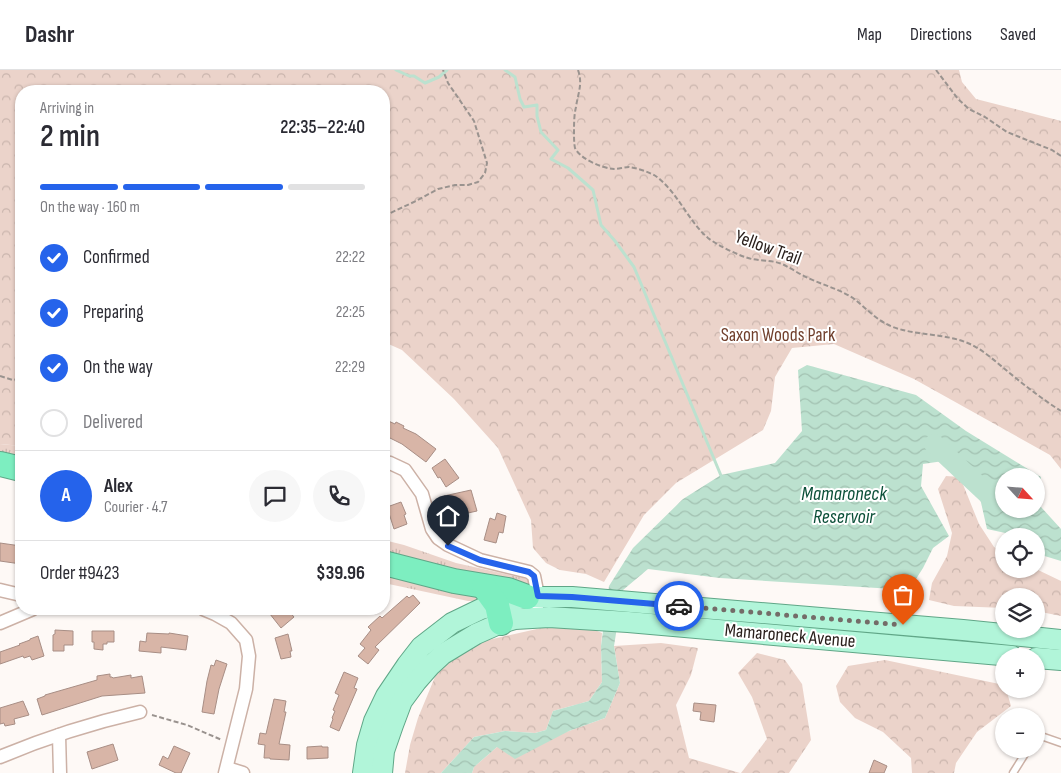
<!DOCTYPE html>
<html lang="en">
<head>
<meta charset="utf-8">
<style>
	body { margin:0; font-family:"Sofia Sans Condensed",sans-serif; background:#f7f7f7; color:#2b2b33; height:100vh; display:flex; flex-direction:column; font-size:19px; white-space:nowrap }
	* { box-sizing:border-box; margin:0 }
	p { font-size:16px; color:#7c7c81 }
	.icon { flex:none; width:28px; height:28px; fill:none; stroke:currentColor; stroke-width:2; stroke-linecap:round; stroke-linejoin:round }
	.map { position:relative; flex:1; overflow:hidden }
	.panel { position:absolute; left:15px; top:15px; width:375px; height:530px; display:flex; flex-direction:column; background:#fff; border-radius:20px; box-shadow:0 1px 4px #0004 }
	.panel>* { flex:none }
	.needle { width:32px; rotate:116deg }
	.controls { position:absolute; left:995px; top:398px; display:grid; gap:10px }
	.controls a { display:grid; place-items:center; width:50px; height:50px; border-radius:50%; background:#fff; box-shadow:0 1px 4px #0004; font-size:25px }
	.pin { position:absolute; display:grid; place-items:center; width:42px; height:42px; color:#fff; margin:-51px -21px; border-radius:50% 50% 50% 0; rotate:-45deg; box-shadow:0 0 5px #0007 }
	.pin .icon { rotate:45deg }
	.courier { position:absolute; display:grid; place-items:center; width:50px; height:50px; margin:-25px; border:4px solid #2563eb; border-radius:50%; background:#fff; color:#222; box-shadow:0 1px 6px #0007 }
	.summary em { font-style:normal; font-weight:600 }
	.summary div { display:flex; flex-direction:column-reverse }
	.summary { display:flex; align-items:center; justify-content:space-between; height:85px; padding:0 25px }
	h1 { font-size:32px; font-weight:600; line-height:38px }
	.bar { display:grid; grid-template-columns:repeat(4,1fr); gap:8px 5px; align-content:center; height:60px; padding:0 25px }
	.bar i { height:6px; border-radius:4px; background:#e1e1e2 }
	.bar .on { background:#2563eb }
	.bar p { grid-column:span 4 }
	.line { display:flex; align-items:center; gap:12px; padding:0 25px; border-top:1px solid #e1e1e2 }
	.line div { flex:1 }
	.round { display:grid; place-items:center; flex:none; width:52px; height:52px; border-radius:26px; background:#f7f7f7 }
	ol { padding:0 25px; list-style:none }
	li { display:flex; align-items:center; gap:15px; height:55px }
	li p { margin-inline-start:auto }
	li .icon { padding:5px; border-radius:50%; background:#2563eb; color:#fff; stroke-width:4 }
	li:last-child { color:#7c7c81 }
	li i { width:28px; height:28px; border:2px solid #e1e1e2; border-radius:50% }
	header { display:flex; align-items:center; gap:30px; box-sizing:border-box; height:70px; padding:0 25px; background:#fff; border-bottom:1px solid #e1e1e2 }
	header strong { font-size:24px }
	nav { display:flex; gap:28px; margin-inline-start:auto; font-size:18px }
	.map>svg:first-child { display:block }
</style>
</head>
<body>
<header>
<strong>Dashr</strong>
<nav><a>Map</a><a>Directions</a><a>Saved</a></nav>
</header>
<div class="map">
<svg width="1061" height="703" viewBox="0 0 1061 703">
	<defs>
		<pattern id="grass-tufts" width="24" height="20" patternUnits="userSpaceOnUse" patternTransform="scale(1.25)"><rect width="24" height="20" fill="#ebd3ca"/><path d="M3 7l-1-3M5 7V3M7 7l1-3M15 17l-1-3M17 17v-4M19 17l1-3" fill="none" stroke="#cab5ad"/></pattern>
		<pattern id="forest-crowns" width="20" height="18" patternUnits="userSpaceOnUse" patternTransform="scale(1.25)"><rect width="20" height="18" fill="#ebd3ca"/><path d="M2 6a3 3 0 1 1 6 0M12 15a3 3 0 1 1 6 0" fill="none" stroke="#cab5ad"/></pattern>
		<pattern id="water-waves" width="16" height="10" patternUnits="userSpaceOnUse" patternTransform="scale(1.25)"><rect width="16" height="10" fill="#bce1cf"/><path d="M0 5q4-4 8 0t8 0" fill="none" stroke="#a2c1b1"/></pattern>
	</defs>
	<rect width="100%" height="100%" fill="#fef9f6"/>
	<g fill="url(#grass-tufts)">
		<path d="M0,374L21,376V388L0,382Z"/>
		<path d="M384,470L404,475L456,493L523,508L528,510V513L527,515C479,504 431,494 384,482Z"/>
		<path d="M384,500L481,527L478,531H468L384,513Z"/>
	</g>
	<g fill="url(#forest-crowns)">
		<path d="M0,0H959L962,12L976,29L1061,51V399L1050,385L914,309L834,274L792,278L775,307L771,341L763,360L676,413L644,445L604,512L586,504L560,500L546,493L533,478L531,450L498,378L454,329L402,280L384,272V21H21V376L0,374Z"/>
		<path d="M946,406L960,407L979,454L994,477L1004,482V499H1036L1061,511V546L1036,541V526H1004V538L954,536L929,530L932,513L947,486L952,463L938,419Z"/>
		<path d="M559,554L585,556L602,563L601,576L602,612L589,631L553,641L546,660L535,663L505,661L474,667L441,703H405L410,675L418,648L437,602L462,576Z"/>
		<path d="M661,573L698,578L691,605L676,635L689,688L740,703H472L474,697L497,677L569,661L605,648L620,613L614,576Z"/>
		<path d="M757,583L785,590L802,614L811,670L789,703H741L767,669L752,627L738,603Z"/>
		<path d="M885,590L1004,615V619H1006L1011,636L977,662L956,693L954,703H912L911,688L883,662L855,648L840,632L836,616L848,596Z"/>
	</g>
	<path fill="url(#water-waves)" fill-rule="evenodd" d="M807,295L916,325L966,361L1041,407V437L1061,459V491L1038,484L1036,482V466H1019L987,459L975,406L950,390L923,394L921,416L949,466L933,478L923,498L909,520L720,508L648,499L623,520L614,576L620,613L605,648L569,661L515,689L497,677L474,697L472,703H441L474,667L505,661L535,663L546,660L553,641L589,631L602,612L601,576L609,516L633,478L683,429L721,405L775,393L802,361L798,300ZM1004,406H1036V439H1004Z"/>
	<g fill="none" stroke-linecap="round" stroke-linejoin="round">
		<g stroke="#bce1cf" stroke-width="3">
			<path d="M396,0L409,6H414L425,13L439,7L447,0"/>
			<path d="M505,0L515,7L520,29L524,37L537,35V46L541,62L558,80L551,89L568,98L593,120L601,155L615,171L634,197L722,408"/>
		</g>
		<path stroke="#bce1cf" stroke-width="20" d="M934,374L997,433"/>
	</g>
	<g fill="#d8b5a7" stroke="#a88e85">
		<path d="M384,349L395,354L396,352L404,356L403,358L416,364L436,379L426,392L402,374L384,365Z"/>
		<path d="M445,389L459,408L446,417L440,407L438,408L432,398Z"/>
		<path d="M471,420L477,441L450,447L444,426Z"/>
		<path d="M401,432L406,444L404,445L407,454L394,459L387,437Z"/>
		<path d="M497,443L506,446L503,463L499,462L496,473L484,470L490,448L495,450Z"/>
		<path d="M0,473L21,476V494L0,491Z"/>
		<path d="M413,525L420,533L375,577L379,580L368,594L358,586L365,578L360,574L371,560L368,557L380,546L382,548L407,526L409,528Z"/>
		<path d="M266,539H287L294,547L281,558Z"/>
		<path d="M55,560L73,561V575H64V581H53V565L55,564Z"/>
		<path d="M92,561H114V572H107V574H103V580L94,579V572H92Z"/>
		<path d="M147,563L169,564V563L188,566L186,580L161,577V583L139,581L140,571L146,572Z"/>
		<path d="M288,564L292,581H290L291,587L281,589L275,568Z"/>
		<path d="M38,566L44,586L32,590L30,586L24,588L23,586L0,594V582L20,575L19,574L30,570V569Z"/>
		<path d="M216,590L227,594L219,619L214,644L202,642L207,611L211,595L214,596Z"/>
		<path d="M344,602L358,608L354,618L357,619L339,661L330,657L333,649L332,648L335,641L333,640L339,625L335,623Z"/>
		<path d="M110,604V607H112L113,608L131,605V608L142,606L145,623L102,626L42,645L37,629L45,626V625L97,610V606Z"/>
		<path d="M274,629L286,631L284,642H286L279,674L290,675L289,690L270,689V688H264L265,675L258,674L260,663L266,664Z"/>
		<path d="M23,631L29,645L14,649L15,654L5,656L4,653L0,654V638Z"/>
		<path d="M694,633L716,635L714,652L700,650L701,642L693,641Z"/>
		<path d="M113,674L118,690L92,699L87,682Z"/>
		<path d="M174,676L190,683L181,703H176L159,695L163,686L168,689Z"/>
		<path d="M322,676V677H328V688L307,689V677Z"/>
		<path d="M874,690L887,696L884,703H869Z"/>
	</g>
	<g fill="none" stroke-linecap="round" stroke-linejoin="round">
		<defs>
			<g id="service">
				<path d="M1036,654L1041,666"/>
				<path d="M1041,666L1061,673"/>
				<path d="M1013,703L1028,679"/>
			</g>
			<g id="minor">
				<path d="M384,392L390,393L405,400L422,424L432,459L438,468L448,475L480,490L529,502L534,506L538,526L536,548"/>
				<path d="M0,520L21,525"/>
				<path d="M203,539L215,544L231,553L246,570L249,586L246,619L225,703"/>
				<path d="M0,553L33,539"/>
				<path d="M59,665L60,703"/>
				<path d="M0,687C45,668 92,653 140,642"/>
				<path d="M227,698L243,703"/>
			</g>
			<g id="primary">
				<path d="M1036,588L1061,590"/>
				<path d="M363,703L367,675L374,651L386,626L407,595L421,577L452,553L481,539L527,527H572L963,560L1061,570"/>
				<path d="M382,703L384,681L393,655L402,631L416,612L430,596L443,584L476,564L501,553L515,549L549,547L628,552L1012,586"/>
			</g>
			<g id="motorway">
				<path d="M0,394L21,399"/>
				<path d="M384,493L454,511L508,520L527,527"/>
				<path d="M484,517L497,535L501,553"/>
			</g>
		</defs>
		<use href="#service" stroke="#ccb1a6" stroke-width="9"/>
		<use href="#minor" stroke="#ccb1a6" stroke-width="15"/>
		<use href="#primary" stroke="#60a687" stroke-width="22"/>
		<use href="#motorway" stroke="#60a687" stroke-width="26"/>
		<g stroke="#9a938f" stroke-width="2" stroke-dasharray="5 2.5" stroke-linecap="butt">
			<path d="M578,0C583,14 578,23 576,37C574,45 574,54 574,63C574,68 574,73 575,78C580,89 602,98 614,99C619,99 624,97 629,97C637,98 650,102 657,107C678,123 689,152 708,168C717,175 741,187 752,189C762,191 772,190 782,194C791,198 799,204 808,208C823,215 839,219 853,228C866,238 877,251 893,257C917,266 946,263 970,274C983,280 995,291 1006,300C1024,315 1042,329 1061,341"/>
			<path d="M936,0L958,29L969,39L985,47L1007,62L1052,80L1061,86"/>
			<path d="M384,146L416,131L438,119L455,115H468L478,112L485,103L487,93L474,51L448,13L443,0"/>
			<path d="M0,306L13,310L21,308"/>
			<path d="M152,645L187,655L222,670"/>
		</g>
		<use href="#service" stroke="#fff" stroke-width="6"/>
		<use href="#minor" stroke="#fff" stroke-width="12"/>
		<use href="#primary" stroke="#b1f5d9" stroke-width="20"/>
		<use href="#motorway" stroke="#7deec0" stroke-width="24"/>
	</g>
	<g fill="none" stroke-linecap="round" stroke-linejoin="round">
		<path stroke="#746c68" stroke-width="5" stroke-dasharray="0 9" d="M679,536L903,555"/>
		<path stroke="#2563eb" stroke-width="6" d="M448,476L480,490L529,502L534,506L538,526L572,527L679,536"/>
	</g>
	<g text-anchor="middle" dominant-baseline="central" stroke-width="4" stroke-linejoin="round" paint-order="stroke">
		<g font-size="19" fill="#2a201c" stroke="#fff">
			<text transform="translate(768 178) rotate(20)">Yellow Trail</text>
			<text transform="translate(790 566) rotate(5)">Mamaroneck Avenue</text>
		</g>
		<g font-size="19" fill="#703f2c" stroke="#fff">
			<text x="778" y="265">Saxon Woods Park</text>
		</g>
		<g font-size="20" font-style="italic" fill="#0b4f38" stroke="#fff">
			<text x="844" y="424">Mamaroneck<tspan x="844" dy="23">Reservoir</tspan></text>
		</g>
	</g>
</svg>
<div class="controls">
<a><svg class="needle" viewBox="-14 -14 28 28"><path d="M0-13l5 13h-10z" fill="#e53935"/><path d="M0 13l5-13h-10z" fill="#7c7c81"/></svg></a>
<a><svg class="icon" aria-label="locate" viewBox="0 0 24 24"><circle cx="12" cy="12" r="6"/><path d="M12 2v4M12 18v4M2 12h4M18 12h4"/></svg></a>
<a><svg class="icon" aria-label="layers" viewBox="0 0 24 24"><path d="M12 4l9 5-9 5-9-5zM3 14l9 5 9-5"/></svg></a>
<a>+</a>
<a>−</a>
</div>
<div class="pin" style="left:903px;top:555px;background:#ea580c"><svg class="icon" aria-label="bag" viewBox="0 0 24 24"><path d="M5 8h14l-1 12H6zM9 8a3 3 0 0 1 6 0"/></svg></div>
<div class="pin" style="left:448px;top:476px;background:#1f2937"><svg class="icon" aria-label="home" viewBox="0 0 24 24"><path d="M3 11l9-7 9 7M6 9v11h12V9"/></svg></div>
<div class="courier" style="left:679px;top:536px"><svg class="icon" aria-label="car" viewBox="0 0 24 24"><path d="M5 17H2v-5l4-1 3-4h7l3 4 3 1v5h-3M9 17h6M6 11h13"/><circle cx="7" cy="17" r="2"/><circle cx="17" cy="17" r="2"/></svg></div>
<section class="panel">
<div class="summary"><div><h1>2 min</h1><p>Arriving in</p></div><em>22:35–22:40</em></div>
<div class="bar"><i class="on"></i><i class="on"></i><i class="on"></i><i></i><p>On the way · 160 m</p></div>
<ol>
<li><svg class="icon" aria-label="check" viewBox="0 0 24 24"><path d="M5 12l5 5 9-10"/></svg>Confirmed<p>22:22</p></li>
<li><svg class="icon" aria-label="check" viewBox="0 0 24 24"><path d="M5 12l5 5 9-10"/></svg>Preparing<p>22:25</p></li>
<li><svg class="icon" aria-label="check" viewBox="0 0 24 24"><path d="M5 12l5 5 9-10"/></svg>On the way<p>22:29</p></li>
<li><i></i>Delivered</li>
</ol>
<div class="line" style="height:90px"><b class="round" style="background:#2563eb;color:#fff">A</b><div><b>Alex</b><p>Courier · 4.7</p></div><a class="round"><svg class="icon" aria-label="chat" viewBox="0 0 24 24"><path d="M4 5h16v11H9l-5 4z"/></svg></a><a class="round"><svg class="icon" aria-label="phone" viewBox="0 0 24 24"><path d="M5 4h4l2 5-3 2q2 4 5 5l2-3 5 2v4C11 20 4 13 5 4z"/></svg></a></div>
<div class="line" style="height:65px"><div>Order #9423</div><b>$39.96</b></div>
</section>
</div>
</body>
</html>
